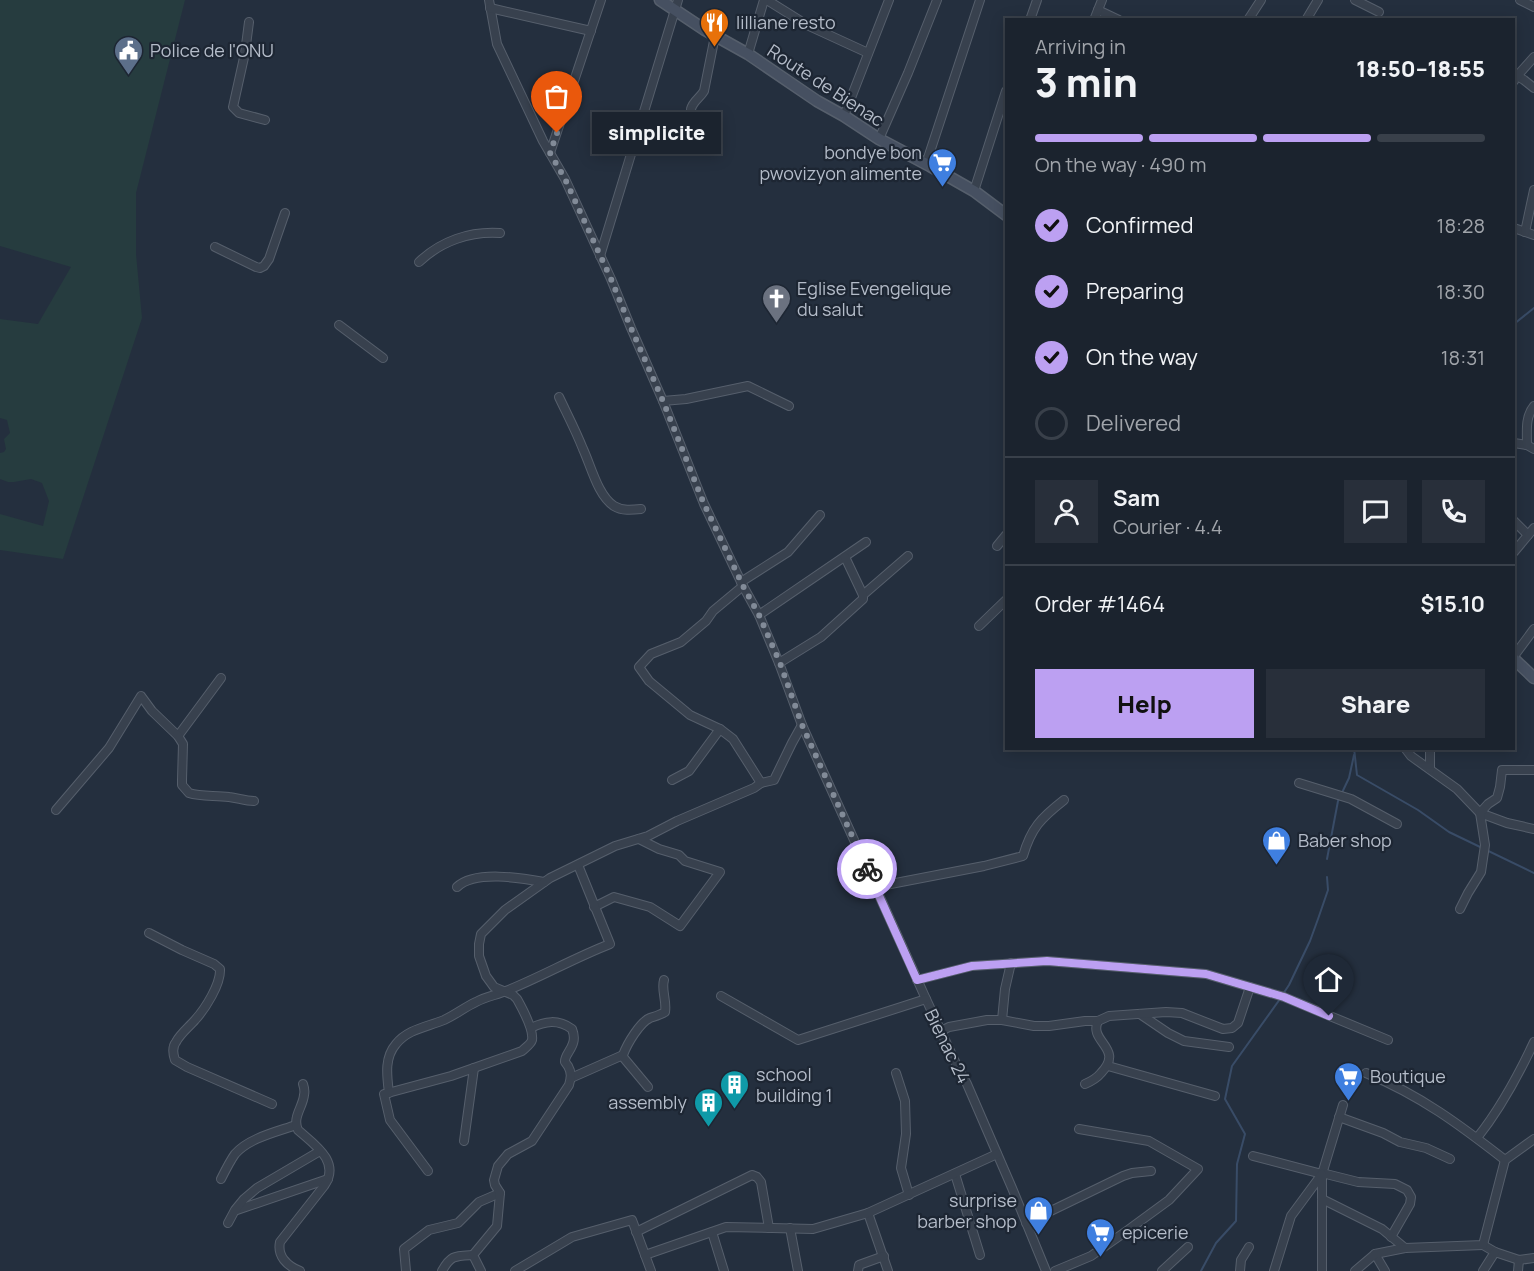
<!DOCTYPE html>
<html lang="en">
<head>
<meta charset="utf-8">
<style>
	body { margin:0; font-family:Manrope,sans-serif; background:#282f3a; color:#f1f3f6; height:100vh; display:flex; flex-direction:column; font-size:22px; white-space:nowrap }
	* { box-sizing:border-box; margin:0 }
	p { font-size:20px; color:#a0a4aa }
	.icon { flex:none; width:33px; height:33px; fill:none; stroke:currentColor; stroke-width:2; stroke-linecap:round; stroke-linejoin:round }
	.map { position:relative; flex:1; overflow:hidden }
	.side { position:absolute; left:1005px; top:18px; width:510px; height:732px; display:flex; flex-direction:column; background:#1b232e; border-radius:0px; box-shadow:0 3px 15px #0003,0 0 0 2px #39404a }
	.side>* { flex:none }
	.pin { position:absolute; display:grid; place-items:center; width:51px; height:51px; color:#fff; margin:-62px -26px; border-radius:50% 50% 50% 0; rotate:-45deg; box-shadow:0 0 6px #0007 }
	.pin .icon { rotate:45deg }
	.courier { position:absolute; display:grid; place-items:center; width:60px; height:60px; margin:-30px; border:4px solid #bca0f2; border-radius:50%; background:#fff; color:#222; box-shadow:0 2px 8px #0007 }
	.bubble { position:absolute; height:42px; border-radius:0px; background:#1b232e; box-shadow:0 3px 15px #0003,0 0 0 2px #39404a; font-size:20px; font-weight:800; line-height:42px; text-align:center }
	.overview em { font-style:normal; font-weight:800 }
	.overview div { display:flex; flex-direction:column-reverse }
	.overview { display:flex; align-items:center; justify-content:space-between; height:102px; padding:0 30px }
	h1 { font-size:39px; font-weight:800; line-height:45px }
	.bar { display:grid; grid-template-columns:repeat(4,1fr); gap:9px 6px; align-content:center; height:72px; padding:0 30px }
	.bar i { height:8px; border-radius:4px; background:#39404a }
	.bar .current { background:#bca0f2 }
	.bar p { grid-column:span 4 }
	.line { display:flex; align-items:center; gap:15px; padding:0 30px; border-top:2px solid #39404a }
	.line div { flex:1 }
	.round { display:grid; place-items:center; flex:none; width:63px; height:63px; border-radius:0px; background:#282f3a }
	ol { padding:0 30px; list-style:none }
	li { display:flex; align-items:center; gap:18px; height:66px }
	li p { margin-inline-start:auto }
	li .icon { padding:6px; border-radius:50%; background:#bca0f2; color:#111; stroke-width:4 }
	li:last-child { color:#a0a4aa }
	li i { width:33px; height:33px; border:3px solid #39404a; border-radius:50% }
	.cta { display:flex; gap:12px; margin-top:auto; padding:12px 30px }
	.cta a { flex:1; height:69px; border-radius:0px; background:#bca0f2; color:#111; font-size:24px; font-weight:800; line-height:69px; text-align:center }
	.cta a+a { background:#282f3a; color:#f1f3f6 }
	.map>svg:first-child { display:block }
</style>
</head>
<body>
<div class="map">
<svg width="1534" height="1271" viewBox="0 0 1534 1271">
	<rect width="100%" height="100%" fill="#242f3e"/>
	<path fill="#263c3f" d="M0,0H185L136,193V254L142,318L63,559L0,550V514L43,526L49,501L42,483L31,479L14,482H8L0,479V453L4,452L6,449L4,439L10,433L7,420L0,418V319L38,324L71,267L0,246Z"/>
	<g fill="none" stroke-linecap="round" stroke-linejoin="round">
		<g stroke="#394c67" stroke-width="2">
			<path d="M1514,324L1534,308"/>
			<path d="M1354,748L1357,775L1418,810L1449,832L1534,873"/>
			<path d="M1327,859L1338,801L1349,778L1354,755"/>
			<path d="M1283,994L1289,985L1310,941L1318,919L1328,890L1327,877"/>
			<path d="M1201,1271L1216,1243L1236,1221L1237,1164L1245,1134L1225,1099L1232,1066L1280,999"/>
		</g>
		<defs>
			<g id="minor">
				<path d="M489,0L497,44L543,141L565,179L611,279L631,328L663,401L704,504L743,586L759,615L779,663L802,725L926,999L958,1068L967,1084L1012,1188L1046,1271"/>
				<path d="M767,0L807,25L868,53"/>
				<path d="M1355,0L1379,12"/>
				<path d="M1520,0L1534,7"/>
				<path d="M490,8L591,31"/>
				<path d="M1098,10L1119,20"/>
				<path d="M1030,20L1037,0"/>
				<path d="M1094,20L1102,0"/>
				<path d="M1248,20L1261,0"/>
				<path d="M1306,20L1318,0"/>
				<path d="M249,22L245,53L233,107L239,113L265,120"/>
				<path d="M748,54L764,0"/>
				<path d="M1514,74L1524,80L1534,88"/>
				<path d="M1514,81L1517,76L1534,57"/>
				<path d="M691,109C693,101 700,98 704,91L715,36"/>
				<path d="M844,116L889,0"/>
				<path d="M879,139L908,73L937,0"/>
				<path d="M550,153L601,0"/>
				<path d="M926,164L980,0"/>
				<path d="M974,191L1006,91"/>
				<path d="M1514,228L1534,235"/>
				<path d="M1525,232L1534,190"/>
				<path d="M215,247L256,267L260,268L264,266L269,259L285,213"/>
				<path d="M600,256L678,0"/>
				<path d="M419,262C441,241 470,231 500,233"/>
				<path d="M339,325L383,358"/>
				<path d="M559,397C567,414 576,431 583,449C591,466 598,496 614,506C622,511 632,510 641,509"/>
				<path d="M663,401L686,399L748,386L789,406"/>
				<path d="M1514,443L1527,445L1534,449"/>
				<path d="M1527,445C1527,431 1525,417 1534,406"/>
				<path d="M1514,521L1528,535"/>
				<path d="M997,546L1006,535"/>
				<path d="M1514,552L1534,528"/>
				<path d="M741,582L788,552L820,515"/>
				<path d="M743,586L713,611L706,621L681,642L651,654L639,667L649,681L690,715L720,729L733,739L761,783"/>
				<path d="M863,595L908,556"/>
				<path d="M759,615L866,542"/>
				<path d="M979,626L1006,600"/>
				<path d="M1514,656L1534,629"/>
				<path d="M779,663L821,637L863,599V595L845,557"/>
				<path d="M178,736L221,678"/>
				<path d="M1405,748L1411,756L1457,789L1480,813L1507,823L1534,829"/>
				<path d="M1430,769V748"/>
				<path d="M672,780L689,771L720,729"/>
				<path d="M1299,783L1351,799L1397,824"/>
				<path d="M56,810L109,748L141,696L152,711L178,736L183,744L182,780V785L189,793C201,797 216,795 229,797C238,798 245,801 254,801"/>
				<path d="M457,887C475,870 521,878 544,882"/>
				<path d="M875,887L984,866L1023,856C1031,828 1041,818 1064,800"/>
				<path d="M594,907L614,897L650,907L680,926L720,872L685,861L679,855L659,849L639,839"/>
				<path d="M1460,909L1468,893L1481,872L1485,845L1480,813L1488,804L1497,798L1500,787L1502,770H1534"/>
				<path d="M149,933L182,950L214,964L220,969C221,984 205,1009 195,1020C189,1027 180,1034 176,1042C172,1047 173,1054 175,1060L187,1067L272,1104"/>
				<path d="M917,980L972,966L1047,961L1206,974L1284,997L1388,1040"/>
				<path d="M721,996L798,1040L926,999"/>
				<path d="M1140,1014L1168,1033L1184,1041L1229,1047"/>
				<path d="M1002,1020L1005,989L1011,963"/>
				<path d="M941,1031L949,1027L987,1020H1002L1034,1026H1049L1085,1021H1098L1109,1016L1166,1012L1182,1013L1223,1029L1232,1028L1238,1023L1250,987"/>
				<path d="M1108,1066L1215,1096"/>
				<path d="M896,1073L905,1101L906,1134L901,1168L909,1195"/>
				<path d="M1366,1073C1420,1095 1460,1125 1505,1160"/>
				<path d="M571,1078L623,1055"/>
				<path d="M1085,1084C1092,1081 1097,1078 1101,1073C1125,1048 1088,1042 1098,1021"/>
				<path d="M648,1087L623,1057V1055C627,1044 640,1022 650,1018C656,1016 660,1015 665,1012C667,1001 661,990 664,980"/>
				<path d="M389,1093C387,1076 384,1058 396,1044C408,1029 427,1027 444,1020C455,1015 465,1007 476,1002C485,997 496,995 506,991C541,977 574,958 610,944L578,865"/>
				<path d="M1339,1117L1383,1133L1400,1142L1426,1148L1450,1159"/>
				<path d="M1477,1138C1501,1108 1518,1076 1534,1042"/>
				<path d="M464,1141L474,1068"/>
				<path d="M1253,1156L1322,1174L1343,1105"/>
				<path d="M428,1171L390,1120L384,1094L451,1076L522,1051C525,1048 531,1044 532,1040C534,1029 522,1008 517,999L513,995L494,987L486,976L479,956V944L481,934L505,910L550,878L615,846L648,836L677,821L754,788L761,783L774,780L792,743L802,725"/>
				<path d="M1322,1173L1358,1182L1395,1184L1407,1190L1411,1197L1410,1204L1391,1237"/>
				<path d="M955,1174L980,1255"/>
				<path d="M221,1179C225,1171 230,1161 235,1154C249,1138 276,1132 296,1125"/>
				<path d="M1322,1199L1382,1229L1405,1248"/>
				<path d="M237,1210L328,1179"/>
				<path d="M868,1213L888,1271"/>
				<path d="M228,1223L235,1210L244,1199L257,1188L320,1151"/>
				<path d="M1026,1223L1123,1176L1132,1173L1151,1171"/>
				<path d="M790,1228L798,1271"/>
				<path d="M636,1232L752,1175L757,1177L761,1182L769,1228"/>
				<path d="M712,1232L724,1271"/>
				<path d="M1483,1245L1495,1252L1519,1260L1534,1258"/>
				<path d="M1375,1254L1385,1271"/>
				<path d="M645,1255L726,1227L813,1229L868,1213L997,1154"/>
				<path d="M300,1271C287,1266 277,1256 280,1242L324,1186C341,1162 315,1145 298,1130C292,1117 303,1107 304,1095C305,1091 304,1087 303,1084"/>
				<path d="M406,1271L404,1249L429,1230L458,1223L479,1202L500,1193"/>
				<path d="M442,1271C451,1255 455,1256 473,1255"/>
				<path d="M481,1271L473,1255L497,1226L500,1193L495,1185L494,1180L498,1166L508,1154L532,1141L569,1085C571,1078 572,1073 568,1066C567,1065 566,1063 565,1062C564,1053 579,1046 572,1029C558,1019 545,1021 531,1028"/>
				<path d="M515,1271L572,1237L632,1220L651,1271"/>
				<path d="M858,1271L859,1265L884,1256"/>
				<path d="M1055,1271L1091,1256L1128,1230L1169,1200L1198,1169L1149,1141L1079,1129"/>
				<path d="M1162,1271L1188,1247"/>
				<path d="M1240,1271L1241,1260L1249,1247"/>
				<path d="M1274,1271L1291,1216L1322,1174V1271"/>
				<path d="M1355,1271L1375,1254L1405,1248L1483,1245L1505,1160L1534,1139"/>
				<path d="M1483,1271L1495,1252"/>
				<path d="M1518,1271L1519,1260"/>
			</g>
			<g id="secondary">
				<path d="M660,0L705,30L748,54L817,101L844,116L879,139L930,166L974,191L1006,215"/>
				<path d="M1514,659L1534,678"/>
			</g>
		</defs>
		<use href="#minor" stroke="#565f6c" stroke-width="10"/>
		<use href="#secondary" stroke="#565f6c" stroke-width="13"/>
		<use href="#minor" stroke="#38414e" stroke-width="8"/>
		<use href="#secondary" stroke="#465061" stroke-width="10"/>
	</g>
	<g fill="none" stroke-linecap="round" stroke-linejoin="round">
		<path stroke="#828b98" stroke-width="6" stroke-dasharray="0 10.8" d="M557,133L550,153L565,179L611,279L631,328L663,401L704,504L743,586L759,615L780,663L802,725L867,869"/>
		<path stroke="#bca0f2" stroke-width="8" d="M867,869L917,980L972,966L1047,961L1206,974L1284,997L1329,1016"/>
	</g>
	<defs>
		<symbol id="restaurant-pin" viewBox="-11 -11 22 30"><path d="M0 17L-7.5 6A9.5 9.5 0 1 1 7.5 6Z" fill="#e8710a" stroke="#1d2633"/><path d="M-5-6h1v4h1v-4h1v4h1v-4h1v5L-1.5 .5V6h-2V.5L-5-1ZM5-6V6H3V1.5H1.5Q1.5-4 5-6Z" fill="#fff"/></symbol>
		<symbol id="civic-pin" viewBox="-11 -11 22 30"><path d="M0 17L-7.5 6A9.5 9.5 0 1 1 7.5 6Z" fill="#5c6f8a" stroke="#1d2633"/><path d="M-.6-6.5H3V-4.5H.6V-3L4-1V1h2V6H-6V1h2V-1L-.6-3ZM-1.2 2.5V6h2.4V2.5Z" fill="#fff"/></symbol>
		<symbol id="supermarket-pin" viewBox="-11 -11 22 30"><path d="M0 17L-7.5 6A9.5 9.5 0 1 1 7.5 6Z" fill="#3f7fe0" stroke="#1d2633"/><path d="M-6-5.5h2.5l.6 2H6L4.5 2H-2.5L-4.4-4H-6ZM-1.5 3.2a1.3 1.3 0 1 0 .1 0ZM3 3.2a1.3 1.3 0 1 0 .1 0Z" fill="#fff"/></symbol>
		<symbol id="church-pin" viewBox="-11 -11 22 30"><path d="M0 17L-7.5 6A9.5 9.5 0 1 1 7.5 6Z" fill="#6b7280" stroke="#1d2633"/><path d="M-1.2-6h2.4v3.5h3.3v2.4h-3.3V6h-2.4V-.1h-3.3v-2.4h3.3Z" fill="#fff"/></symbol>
		<symbol id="shop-pin" viewBox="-11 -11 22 30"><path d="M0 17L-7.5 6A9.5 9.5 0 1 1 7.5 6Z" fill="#3f7fe0" stroke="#1d2633"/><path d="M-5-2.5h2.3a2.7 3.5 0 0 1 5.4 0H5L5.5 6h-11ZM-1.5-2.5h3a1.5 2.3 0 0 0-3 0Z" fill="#fff"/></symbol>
		<symbol id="building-pin" viewBox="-11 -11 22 30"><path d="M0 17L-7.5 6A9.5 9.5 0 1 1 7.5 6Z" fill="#0f9aa8" stroke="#1d2633"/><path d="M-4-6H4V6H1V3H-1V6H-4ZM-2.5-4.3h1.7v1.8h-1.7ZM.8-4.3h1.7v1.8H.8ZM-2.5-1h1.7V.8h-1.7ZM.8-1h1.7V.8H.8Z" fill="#fff"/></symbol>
	</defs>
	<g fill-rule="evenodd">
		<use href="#restaurant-pin" x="698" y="6" width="33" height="45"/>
		<use href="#civic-pin" x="112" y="34" width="33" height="45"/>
		<use href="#supermarket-pin" x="926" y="146" width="33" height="45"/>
		<use href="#church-pin" x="760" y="282" width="33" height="45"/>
		<use href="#shop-pin" x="1260" y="824" width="33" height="45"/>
		<use href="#supermarket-pin" x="1332" y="1060" width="33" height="45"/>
		<use href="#building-pin" x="718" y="1068" width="33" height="45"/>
		<use href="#building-pin" x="692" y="1086" width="33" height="45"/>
		<use href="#shop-pin" x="1022" y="1194" width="33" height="45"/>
		<use href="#supermarket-pin" x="1084" y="1216" width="33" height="45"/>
	</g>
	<g text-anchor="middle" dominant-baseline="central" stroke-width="4.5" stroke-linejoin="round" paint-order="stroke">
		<g font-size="18" fill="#b4bcc9" stroke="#1d2633" text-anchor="start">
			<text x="736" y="22">lilliane resto</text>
			<text x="150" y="50">Police de l'ONU</text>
			<text x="922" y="152" text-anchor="end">bondye bon<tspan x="922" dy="21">pwovizyon alimente</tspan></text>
			<text x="797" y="288">Eglise Evengelique<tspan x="797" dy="21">du salut</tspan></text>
			<text x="1298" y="840">Baber shop</text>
			<text x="756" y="1074">school<tspan x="756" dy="21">building 1</tspan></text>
			<text x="1370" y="1076">Boutique</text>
			<text x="687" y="1102" text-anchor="end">assembly</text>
			<text x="1017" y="1200" text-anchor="end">surprise<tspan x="1017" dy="21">barber shop</tspan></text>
			<text x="1122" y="1232">epicerie</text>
		</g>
		<g font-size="18" fill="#b4bcc9" stroke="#1d2633">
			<text transform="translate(826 85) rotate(33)">Route de Bienac</text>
			<text transform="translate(948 1046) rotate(64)">Bienac 24</text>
		</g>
	</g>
</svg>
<div class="pin" style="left:557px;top:133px;background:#ea580c"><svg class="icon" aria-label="bag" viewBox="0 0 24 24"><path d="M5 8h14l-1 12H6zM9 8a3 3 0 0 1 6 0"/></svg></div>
<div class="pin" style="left:1329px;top:1016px;background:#1f2937"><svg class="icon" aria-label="home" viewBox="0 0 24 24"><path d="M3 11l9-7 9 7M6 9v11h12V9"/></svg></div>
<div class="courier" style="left:867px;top:869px"><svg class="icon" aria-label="bike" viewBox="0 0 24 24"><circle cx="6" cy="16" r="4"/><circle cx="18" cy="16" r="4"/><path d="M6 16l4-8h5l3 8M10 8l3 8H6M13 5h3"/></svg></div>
<div class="bubble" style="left:592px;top:112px;width:129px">simplicite</div>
<section class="side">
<div class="overview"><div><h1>3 min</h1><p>Arriving in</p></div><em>18:50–18:55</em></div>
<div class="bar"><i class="current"></i><i class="current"></i><i class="current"></i><i></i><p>On the way · 490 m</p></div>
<ol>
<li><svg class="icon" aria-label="check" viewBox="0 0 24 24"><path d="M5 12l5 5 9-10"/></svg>Confirmed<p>18:28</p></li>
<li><svg class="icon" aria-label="check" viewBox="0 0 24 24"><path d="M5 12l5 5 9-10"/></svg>Preparing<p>18:30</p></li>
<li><svg class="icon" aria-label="check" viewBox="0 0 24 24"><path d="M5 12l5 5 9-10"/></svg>On the way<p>18:31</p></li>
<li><i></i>Delivered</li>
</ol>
<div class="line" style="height:108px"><a class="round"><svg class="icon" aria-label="person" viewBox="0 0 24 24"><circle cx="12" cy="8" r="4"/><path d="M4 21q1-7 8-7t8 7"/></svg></a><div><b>Sam</b><p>Courier · 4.4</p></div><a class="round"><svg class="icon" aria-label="chat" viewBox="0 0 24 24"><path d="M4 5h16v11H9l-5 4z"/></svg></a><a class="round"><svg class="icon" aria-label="phone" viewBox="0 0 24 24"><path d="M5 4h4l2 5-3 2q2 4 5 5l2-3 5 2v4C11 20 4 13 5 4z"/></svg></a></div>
<div class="line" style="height:78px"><div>Order #1464</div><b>$15.10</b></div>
<div class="cta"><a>Help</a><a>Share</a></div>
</section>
</div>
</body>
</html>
